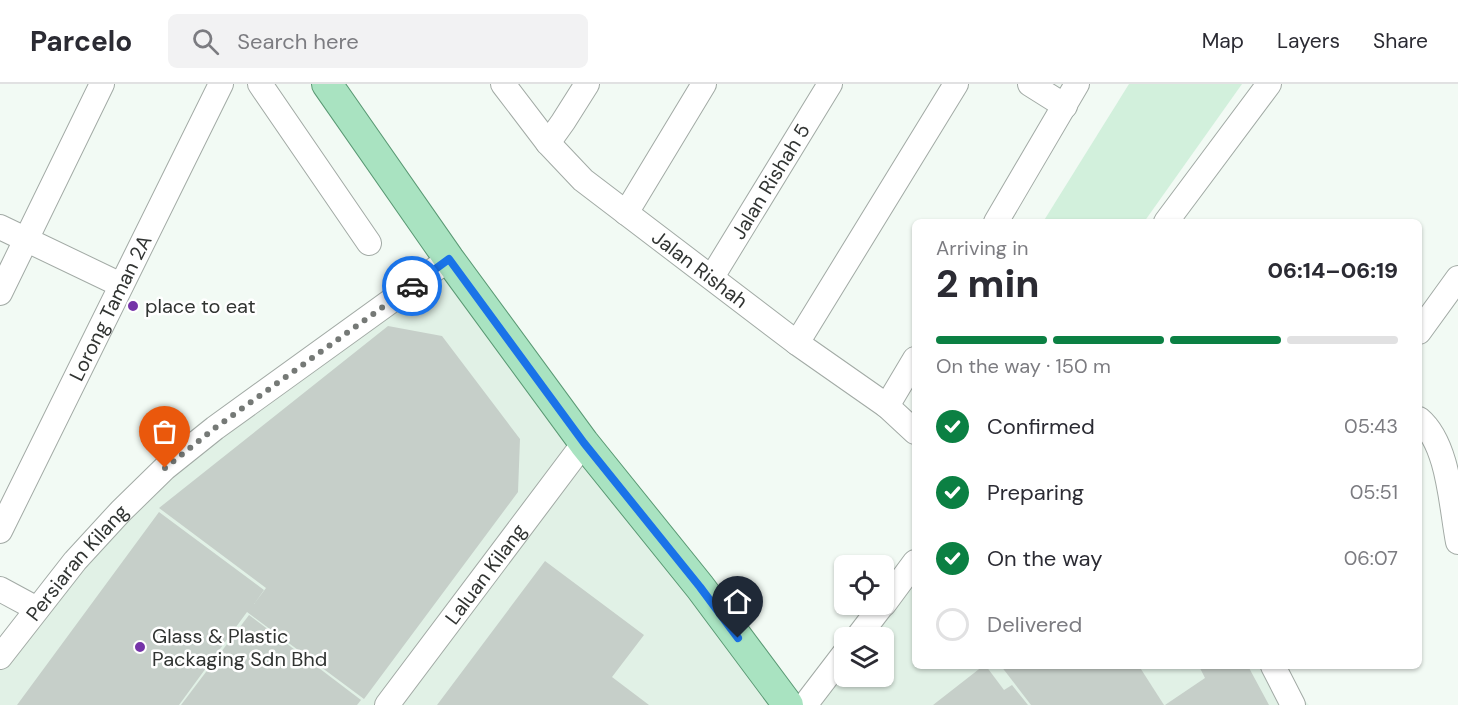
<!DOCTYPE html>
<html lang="en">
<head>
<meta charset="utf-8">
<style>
	body { margin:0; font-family:"DM Sans",sans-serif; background:#f2f2f3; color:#2b2b33; height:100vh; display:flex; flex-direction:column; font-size:22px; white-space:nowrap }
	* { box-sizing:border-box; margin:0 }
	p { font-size:20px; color:#7c7c81 }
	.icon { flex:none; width:33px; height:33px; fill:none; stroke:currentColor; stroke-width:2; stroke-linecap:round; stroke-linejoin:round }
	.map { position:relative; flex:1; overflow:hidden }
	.sheet { position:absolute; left:912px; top:135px; width:510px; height:450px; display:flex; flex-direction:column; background:#fff; border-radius:9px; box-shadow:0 2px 4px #0004 }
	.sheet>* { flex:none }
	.fabs { position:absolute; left:834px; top:471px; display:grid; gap:12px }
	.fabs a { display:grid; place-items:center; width:60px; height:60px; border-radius:9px; background:#fff; box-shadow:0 2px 4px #0004; font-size:30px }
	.pin { position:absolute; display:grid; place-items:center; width:51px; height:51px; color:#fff; margin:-62px -26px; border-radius:50% 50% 50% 0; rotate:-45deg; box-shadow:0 0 6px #0007 }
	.pin .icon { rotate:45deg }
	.courier { position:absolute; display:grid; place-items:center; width:60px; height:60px; margin:-30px; border:4px solid #1a73e8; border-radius:50%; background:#fff; color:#222; box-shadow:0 2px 8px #0007 }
	.overview em { font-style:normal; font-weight:800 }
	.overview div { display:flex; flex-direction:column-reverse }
	.overview { display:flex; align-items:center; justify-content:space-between; height:102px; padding:0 24px }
	h1 { font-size:39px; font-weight:800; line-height:45px }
	.bar { display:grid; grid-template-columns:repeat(4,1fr); gap:9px 6px; align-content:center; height:72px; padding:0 24px }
	.bar i { height:8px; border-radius:4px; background:#e1e1e2 }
	.bar .selected { background:#0b8043 }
	.bar p { grid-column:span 4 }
	ol { padding:0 24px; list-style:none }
	li { display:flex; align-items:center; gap:18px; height:66px }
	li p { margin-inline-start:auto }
	li .icon { padding:6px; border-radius:50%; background:#0b8043; color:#fff; stroke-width:4 }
	li:last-child { color:#7c7c81 }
	li i { width:33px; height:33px; border:3px solid #e1e1e2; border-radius:50% }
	header { display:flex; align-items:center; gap:36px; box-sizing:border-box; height:84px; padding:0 30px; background:#fff; border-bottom:2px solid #e1e1e2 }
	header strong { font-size:28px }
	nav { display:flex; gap:33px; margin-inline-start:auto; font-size:21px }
	.search { width:420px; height:54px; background:#f2f2f3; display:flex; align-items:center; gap:15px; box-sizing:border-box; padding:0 21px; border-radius:9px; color:#7c7c81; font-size:22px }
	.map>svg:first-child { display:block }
</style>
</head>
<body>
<header>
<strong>Parcelo</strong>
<div class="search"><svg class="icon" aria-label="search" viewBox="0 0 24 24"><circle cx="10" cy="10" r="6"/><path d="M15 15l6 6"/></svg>Search here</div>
<nav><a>Map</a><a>Layers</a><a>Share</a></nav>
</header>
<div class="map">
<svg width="1458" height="621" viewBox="0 0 1458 621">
	<rect width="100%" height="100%" fill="#f2faf4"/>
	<g fill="#e1f1e6">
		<path d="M456,176L798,621H0V586L127,422Z"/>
		<path d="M915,481V582H1269L1309,621H802L844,569V592H884V554L857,553Z"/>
	</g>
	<path fill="#d2f0dc" d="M1129,0H1242L1144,138H1043Z"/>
	<g fill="#c6cfc9">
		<path d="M388,242L442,252L520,355L518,408L364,615L247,528L179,621H17L159,428L264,506L254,520L266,504L159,424Z"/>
		<path d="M545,477L644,551L612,593L649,621H437Z"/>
		<path d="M249,531L361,616L357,621H181Z"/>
		<path d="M983,582H986L1004,606L1012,601L1028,621H933Z"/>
		<path d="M1001,582H1139L1164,621H1031Z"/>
		<path d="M1199,582H1248L1269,621H1165L1205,594Z"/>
	</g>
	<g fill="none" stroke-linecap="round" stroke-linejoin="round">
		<defs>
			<g id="minor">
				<path d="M260,0L369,159"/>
				<path id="s1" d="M503,0L548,59L583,96L797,259L887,322L915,348"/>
				<path d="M1030,0L1065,22"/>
				<path d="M548,59L563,38L587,0"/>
				<path d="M626,129L704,0"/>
				<path d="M996,138L1077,0"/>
				<path d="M1166,138L1269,0"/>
				<path d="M0,143L121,201"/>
				<path id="s2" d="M712,193L830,0"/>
				<path d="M0,209L102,0"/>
				<path d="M1419,248L1458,194"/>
				<path d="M797,259L956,0"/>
				<path d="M887,322L915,275"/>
				<path d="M1419,335C1449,360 1451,422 1458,458"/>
				<path id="s3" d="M0,447L221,0"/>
				<path d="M0,505L37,525"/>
				<path d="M884,520L915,478"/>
				<path d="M857,554L883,520"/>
				<path id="s4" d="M0,573L75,477L121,427L165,384L215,344L449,175"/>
				<path d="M1273,582L1293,621"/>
				<path id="s5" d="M387,621L584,359"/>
				<path d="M805,621L844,570"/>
			</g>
			<path id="major" d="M327,0L449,175L584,359L700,503L788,621"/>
		</defs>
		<use href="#minor" stroke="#a2aaa5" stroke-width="26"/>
		<use href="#major" stroke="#5a9974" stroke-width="32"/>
		<use href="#minor" stroke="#fff" stroke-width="24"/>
		<use href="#major" stroke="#a9e3c1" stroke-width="30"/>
	</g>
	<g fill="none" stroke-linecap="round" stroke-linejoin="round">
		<path stroke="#757976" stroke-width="6" stroke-dasharray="0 10.8" d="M165,384L215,344L412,202"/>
		<path stroke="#1a73e8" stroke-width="8" d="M412,202L449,175L584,359L700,503L738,554"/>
	</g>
	<g fill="#7534a8" stroke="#fff" stroke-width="2">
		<circle cx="133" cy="222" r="6"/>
		<circle cx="140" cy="563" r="6"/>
	</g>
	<g text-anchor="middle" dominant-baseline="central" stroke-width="5" stroke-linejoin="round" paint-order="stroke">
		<g font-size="20" fill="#313432" stroke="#fff">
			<text stroke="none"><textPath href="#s2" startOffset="112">Jalan Rishah 5</textPath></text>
			<text stroke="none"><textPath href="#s1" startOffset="272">Jalan Rishah</textPath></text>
			<text stroke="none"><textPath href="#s3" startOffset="249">Lorong Taman 2A</textPath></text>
			<text stroke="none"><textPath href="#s4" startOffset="122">Persiaran Kilang</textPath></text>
			<text stroke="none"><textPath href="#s5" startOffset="164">Laluan Kilang</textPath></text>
		</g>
		<g font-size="20" fill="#313432" stroke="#fff" text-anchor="start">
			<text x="145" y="222">place to eat</text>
			<text x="152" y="552">Glass &amp; Plastic<tspan x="152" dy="23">Packaging Sdn Bhd</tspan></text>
		</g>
	</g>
</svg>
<div class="fabs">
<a><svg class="icon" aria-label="locate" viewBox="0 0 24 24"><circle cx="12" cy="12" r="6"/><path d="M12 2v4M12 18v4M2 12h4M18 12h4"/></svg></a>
<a><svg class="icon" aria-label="layers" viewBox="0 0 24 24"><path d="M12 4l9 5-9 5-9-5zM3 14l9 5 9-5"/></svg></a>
</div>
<div class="pin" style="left:165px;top:384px;background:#ea580c"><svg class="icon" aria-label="bag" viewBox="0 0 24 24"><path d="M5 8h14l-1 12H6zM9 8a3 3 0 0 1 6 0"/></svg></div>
<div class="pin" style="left:738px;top:554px;background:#1f2937"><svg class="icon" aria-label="home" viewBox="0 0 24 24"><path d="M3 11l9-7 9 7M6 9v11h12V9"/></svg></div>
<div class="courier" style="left:412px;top:202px"><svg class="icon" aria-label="car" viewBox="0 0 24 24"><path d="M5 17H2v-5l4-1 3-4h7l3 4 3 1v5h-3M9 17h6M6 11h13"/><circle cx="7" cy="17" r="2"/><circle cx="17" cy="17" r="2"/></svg></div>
<section class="sheet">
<div class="overview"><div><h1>2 min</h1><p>Arriving in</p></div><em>06:14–06:19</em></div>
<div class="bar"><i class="selected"></i><i class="selected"></i><i class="selected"></i><i></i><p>On the way · 150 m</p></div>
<ol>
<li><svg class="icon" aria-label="check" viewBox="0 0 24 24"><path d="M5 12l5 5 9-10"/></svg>Confirmed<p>05:43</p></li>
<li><svg class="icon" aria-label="check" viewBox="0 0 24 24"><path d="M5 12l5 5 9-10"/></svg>Preparing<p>05:51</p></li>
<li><svg class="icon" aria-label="check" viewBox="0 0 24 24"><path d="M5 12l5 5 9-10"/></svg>On the way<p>06:07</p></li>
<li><i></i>Delivered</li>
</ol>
</section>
</div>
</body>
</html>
